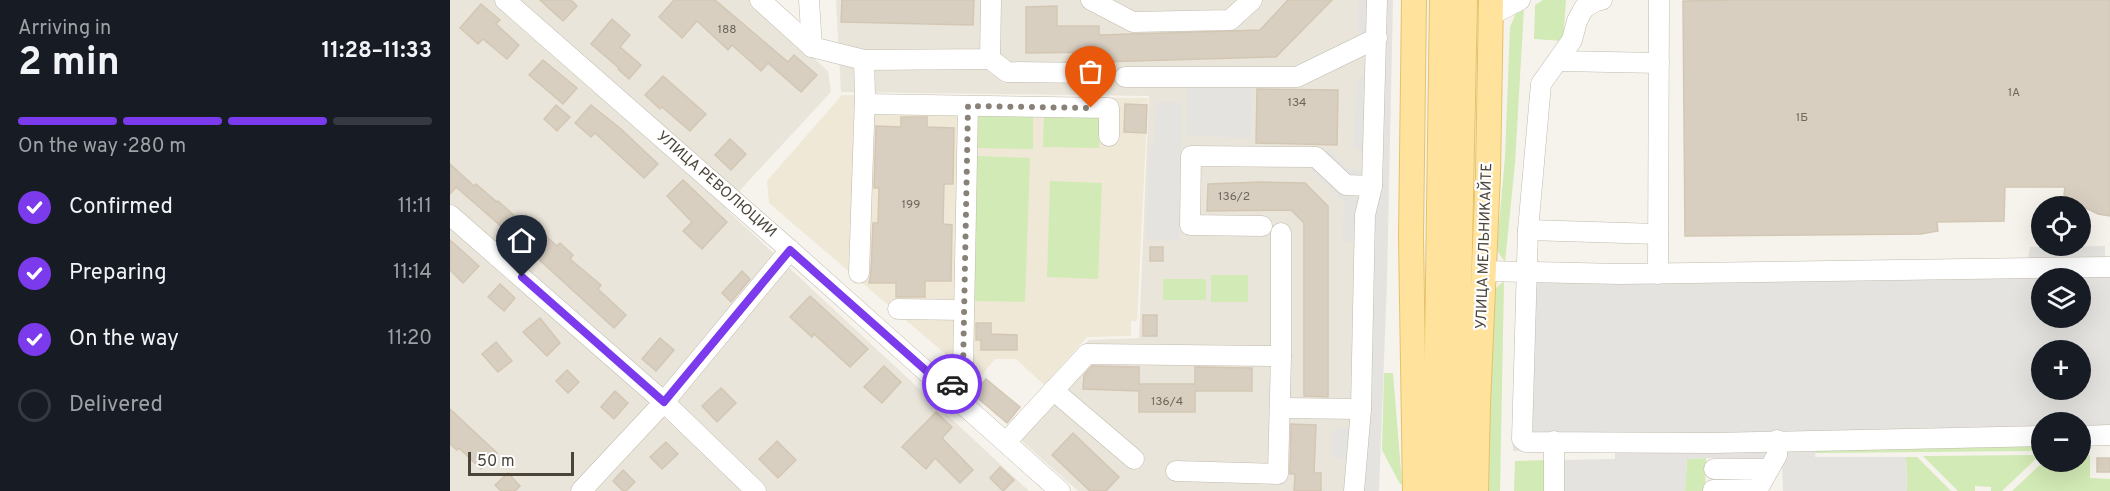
<!DOCTYPE html>
<html lang="en">
<head>
<meta charset="utf-8">
<style>
	body { margin:0; font-family:Overpass,sans-serif; background:#20242c; color:#f1f3f6; height:100vh; display:flex; flex-direction:column; font-size:22px; white-space:nowrap }
	* { box-sizing:border-box; margin:0 }
	p { font-size:20px; color:#9ea1a6 }
	.icon { flex:none; width:33px; height:33px; fill:none; stroke:currentColor; stroke-width:2; stroke-linecap:round; stroke-linejoin:round }
	.map { position:relative; flex:1; overflow:hidden }
	.drawer { display:flex; flex-direction:column; background:#171b24; width:450px }
	.drawer>* { flex:none }
	.buttons { position:absolute; left:1581px; top:196px; display:grid; gap:12px }
	.buttons a { display:grid; place-items:center; width:60px; height:60px; border-radius:50%; background:#171b24; box-shadow:0 6px 24px #0002; font-size:30px }
	.scale { position:absolute; left:18px; bottom:15px; width:106px; box-sizing:border-box; padding-left:6px; border:3px solid #4b4439; border-top:0; font-size:16px; line-height:21px; white-space:nowrap; color:#4b4439; -webkit-text-stroke:4px #fff; paint-order:stroke }
	.pin { position:absolute; display:grid; place-items:center; width:51px; height:51px; color:#fff; margin:-62px -26px; border-radius:50% 50% 50% 0; rotate:-45deg; box-shadow:0 0 6px #0007 }
	.pin .icon { rotate:45deg }
	.courier { position:absolute; display:grid; place-items:center; width:60px; height:60px; margin:-30px; border:4px solid #7c3aed; border-radius:50%; background:#fff; color:#222; box-shadow:0 2px 8px #0007 }
	.head em { font-style:normal; font-weight:700 }
	.head div { display:flex; flex-direction:column-reverse }
	.head { display:flex; align-items:center; justify-content:space-between; height:102px; padding:0 18px }
	h1 { font-size:39px; font-weight:700; line-height:45px }
	.bar { display:grid; grid-template-columns:repeat(4,1fr); gap:9px 6px; align-content:center; height:72px; padding:0 18px }
	.bar i { height:8px; border-radius:4px; background:#363941 }
	.bar .on { background:#7c3aed }
	.bar p { grid-column:span 4 }
	ol { padding:0 18px; list-style:none }
	li { display:flex; align-items:center; gap:18px; height:66px }
	li p { margin-inline-start:auto }
	li .icon { padding:6px; border-radius:50%; background:#7c3aed; color:#fff; stroke-width:4 }
	li:last-child { color:#9ea1a6 }
	li i { width:33px; height:33px; border:3px solid #363941; border-radius:50% }
	main { display:flex; flex:1; min-height:0 }
	.map>svg:first-child { display:block }
</style>
</head>
<body>
<main>
<section class="drawer">
<div class="head"><div><h1>2 min</h1><p>Arriving in</p></div><em>11:28–11:33</em></div>
<div class="bar"><i class="on"></i><i class="on"></i><i class="on"></i><i></i><p>On the way · 280 m</p></div>
<ol>
<li><svg class="icon" aria-label="check" viewBox="0 0 24 24"><path d="M5 12l5 5 9-10"/></svg>Confirmed<p>11:11</p></li>
<li><svg class="icon" aria-label="check" viewBox="0 0 24 24"><path d="M5 12l5 5 9-10"/></svg>Preparing<p>11:14</p></li>
<li><svg class="icon" aria-label="check" viewBox="0 0 24 24"><path d="M5 12l5 5 9-10"/></svg>On the way<p>11:20</p></li>
<li><i></i>Delivered</li>
</ol>
</section>
<div class="map">
<svg width="1660" height="491" viewBox="0 0 1660 491">
	<rect width="100%" height="100%" fill="#f6f3ec"/>
	<g fill="#eae5da">
		<path d="M0,0H300L378,71L381,92L292,188L276,209L579,491H0Z"/>
		<path d="M386,0H921L911,491H628L558,429L639,340L689,338L699,96L391,92Z"/>
	</g>
	<path fill="#efe8d6" d="M392,95L698,98L687,321H681V336L637,337L594,385L566,359H545L527,381L319,203L317,181Z"/>
	<g fill="#d2eab5">
		<path d="M1093,0H1116L1113,41L1084,39L1085,5Z"/>
		<path d="M1074,8L1065,163L1055,262L1048,252L1047,246L1055,157L1060,27L1066,13Z"/>
		<path d="M594,115L650,116L649,148L593,147Z"/>
		<path d="M527,116L583,117V149L527,148Z"/>
		<path d="M527,156L580,158L575,302L522,301Z"/>
		<path d="M600,181L652,183L648,279L597,277Z"/>
		<rect x="761" y="275" width="37" height="27"/>
		<rect x="713" y="279" width="43" height="21"/>
		<path d="M1054,281L1050,491H1034L1045,289Z"/>
		<path d="M934,373H943L952,484H950L932,450Z"/>
		<path d="M1592,445L1591,451L1365,453L1366,450Z"/>
		<path d="M1590,455L1552,491H1541V487L1525,486V491H1508L1473,456Z"/>
		<path d="M1631,455H1640V478L1660,479V491H1562L1593,462H1630Z"/>
		<path d="M1456,457H1467L1501,491H1457Z"/>
		<path d="M1256,458L1255,491H1235L1237,459Z"/>
		<path d="M1099,460L1098,491H1064L1065,461Z"/>
	</g>
	<g fill="#e5e3e0" fill-rule="evenodd">
		<path d="M908,0H943L937,281L929,491H899L901,461L881,456L883,430L901,426L905,242L892,241L894,202L858,167L880,150L897,168L914,170L915,152L904,147L906,80L917,73V38L907,30Z"/>
		<path d="M737,86L802,87L801,138L736,136Z"/>
		<path d="M706,102L732,103L729,240H696L699,151L704,144Z"/>
		<path d="M1655,246V259H1660V445H1631L1630,423H1592L1591,445L1366,450L1365,457H1456L1457,491H1333L1332,459L1256,458L1237,459L1235,491H1109L1111,460L1165,459V452L1161,450L1063,451L1066,282L1225,283L1578,260L1580,247ZM1592,279H1630V318H1592ZM1592,351H1630V390H1592Z"/>
	</g>
	<g fill="#d8cfc1" stroke="#d3c7b4" stroke-width="1.5">
		<path d="M90,0H121L127,6L113,21Z"/>
		<path d="M224,0H265L338,62L344,55L367,75L351,92L318,63L311,71L282,45L278,50L247,21L232,38L209,17Z"/>
		<path d="M392,0H524L523,25L391,22Z"/>
		<path d="M838,0H882L826,57L650,62V52L576,53V7L607,6V26H649V35L810,30Z"/>
		<path d="M1283,0H1660V216L1648,214L1626,203L1614,195L1615,187H1555L1554,221L1487,222L1488,231L1471,234L1235,236L1233,1Z"/>
		<path d="M31,4L50,20L46,24L69,45L57,59L33,39L28,44L10,28Z"/>
		<path d="M162,19L180,35L170,47L191,65L179,79L168,69L169,68L141,44Z"/>
		<path d="M93,60L127,88L113,104L79,75Z"/>
		<path d="M213,76L256,114L240,131L212,107L210,109L195,95Z"/>
		<path d="M807,89L888,90L887,145L806,143Z"/>
		<path d="M675,104L697,105L696,133L674,132Z"/>
		<path d="M106,105L120,117L107,131L94,119Z"/>
		<path d="M141,105L171,129L208,164L194,178L145,133L141,137L125,123Z"/>
		<path d="M451,117H477V127L504,128L503,184H494L493,224L502,225L501,281H475V297H446V283H419L421,273L423,223H428L429,188H424L426,126L451,127Z"/>
		<path d="M280,139L296,154L281,170L265,155Z"/>
		<path d="M0,164L24,186L26,184L47,202L48,201L76,226L80,222L107,246L110,243L123,255L120,259L151,285L148,289L176,315L164,328L84,255L6,187L0,194Z"/>
		<path d="M233,180L277,222L252,249L233,231L242,222L217,196Z"/>
		<path d="M811,182L855,183L878,206V397L854,396V223L841,210L757,211L758,184Z"/>
		<path d="M0,240L29,266L13,283L0,270Z"/>
		<rect x="700" y="247" width="13" height="14"/>
		<path d="M292,271L300,279L281,302L272,293Z"/>
		<path d="M50,284L65,298L54,311L38,297Z"/>
		<path d="M360,296L418,349L400,367L364,334L362,337L340,317Z"/>
		<rect x="693" y="315" width="14" height="21"/>
		<path d="M90,318L110,343L97,356L73,332Z"/>
		<path d="M526,323H541V334L567,335V350H531V340H526Z"/>
		<path d="M210,338L224,350L206,371L192,359Z"/>
		<path d="M46,342L62,361L48,372L32,354Z"/>
		<path d="M434,366L451,382L432,403L414,387Z"/>
		<path d="M642,366L689,367V385V384H745V367L802,368V391H745V412H689V391L633,389L634,375Z"/>
		<path d="M117,370L129,382L118,393L106,381Z"/>
		<path d="M536,379L570,407L557,423L523,394Z"/>
		<path d="M271,388L286,403L267,422L252,406Z"/>
		<path d="M165,391L178,403L164,419L151,407Z"/>
		<path d="M0,409L47,453L31,469L9,448L7,450L0,444Z"/>
		<path d="M486,412L502,427L492,438L523,470L510,483L485,458L476,469L452,447Z"/>
		<path d="M841,424L866,425L864,473H871V491H844L845,474H840Z"/>
		<path d="M623,433L669,477L656,491H640L602,455Z"/>
		<path d="M327,441L346,460L328,478L309,459Z"/>
		<path d="M216,442L228,454L212,469L200,457Z"/>
		<rect x="1647" y="458" width="13" height="14"/>
		<path d="M550,467L564,480L553,491L540,478Z"/>
		<path d="M173,470L185,482L176,491H173L163,481Z"/>
		<path d="M58,473L70,486L65,491H51L45,485Z"/>
	</g>
	<g fill="none" stroke-linecap="round" stroke-linejoin="round">
		<defs>
			<g id="minor">
				<path d="M55,0L340,250L610,491"/>
				<path d="M310,0L362,47"/>
				<path d="M359,0L362,47L414,60L540,59L541,0"/>
				<path d="M641,0L683,22L780,20L802,0"/>
				<path d="M1152,0L1146,1L1134,8L1127,21L1122,40L1091,84L1078,230L1072,439L1076,442L1264,443L1592,436"/>
				<path d="M1041,15L1070,0"/>
				<path d="M540,59L557,72L642,73"/>
				<path d="M1109,61L1209,63"/>
				<path d="M675,77H847L927,38"/>
				<path d="M415,104L659,108V136"/>
				<path d="M0,215L214,402L306,491"/>
				<path d="M812,226L740,225L741,156L866,157L896,185L922,186"/>
				<path d="M1078,230L1208,234"/>
				<path d="M1034,271L1171,274L1660,267"/>
				<path d="M409,273L415,95L414,60"/>
				<path d="M1208,274L1209,0"/>
				<path d="M448,309L514,310"/>
				<path d="M498,390L513,369L518,106"/>
				<path d="M603,390L684,459"/>
				<path d="M831,408L911,409"/>
				<path d="M1630,436L1660,435"/>
				<path d="M1104,441V491"/>
				<path d="M556,442L637,354L831,356V233"/>
				<path d="M1264,469H1319L1327,455V440"/>
				<path d="M726,471L828,474L831,356"/>
				<path d="M1263,490L1308,489L1319,469"/>
				<path d="M131,491L214,402L340,250"/>
				<path d="M904,491L911,409L915,215L922,186L927,0"/>
			</g>
			<g id="major">
				<path d="M964,0L961,237L965,491"/>
				<path d="M985,491L992,0"/>
				<path d="M1005,491L1015,0"/>
				<path d="M1026,491L1028,404L1038,174L1041,0"/>
			</g>
		</defs>
		<use href="#minor" stroke="#c2bbae" stroke-width="21"/>
		<use href="#major" stroke="#e6c16a" stroke-width="26"/>
		<use href="#minor" stroke="#fff" stroke-width="20"/>
		<use href="#major" stroke="#ffe39c" stroke-width="24"/>
	</g>
	<g fill="none" stroke-linecap="round" stroke-linejoin="round">
		<path stroke="#878178" stroke-width="6" stroke-dasharray="0 10.8" d="M502,384L513,369L518,106L641,108"/>
		<path stroke="#7c3aed" stroke-width="8" d="M72,277L214,402L340,250L498,390L502,384"/>
	</g>
	<g text-anchor="middle" dominant-baseline="central" stroke-width="4.5" stroke-linejoin="round" paint-order="stroke">
		<g font-size="12" fill="#6e675b">
			<text x="277" y="30">188</text>
			<text x="1564" y="93">1А</text>
			<text x="847" y="103">134</text>
			<text x="1352" y="118">1Б</text>
			<text x="784" y="197">136/2</text>
			<text x="461" y="205">199</text>
			<text x="717" y="402">136/4</text>
		</g>
		<g font-size="15" fill="#4b4439" stroke="#fff">
			<text transform="translate(266 185) rotate(41)">УЛИЦА РЕВОЛЮЦИИ</text>
			<text transform="translate(1035 246) rotate(-88)">УЛИЦА МЕЛЬНИКАЙТЕ</text>
		</g>
	</g>
</svg>
<div class="buttons">
<a><svg class="icon" aria-label="locate" viewBox="0 0 24 24"><circle cx="12" cy="12" r="6"/><path d="M12 2v4M12 18v4M2 12h4M18 12h4"/></svg></a>
<a><svg class="icon" aria-label="layers" viewBox="0 0 24 24"><path d="M12 4l9 5-9 5-9-5zM3 14l9 5 9-5"/></svg></a>
<a>+</a>
<a>−</a>
</div>
<div class="scale">50 m</div>
<div class="pin" style="left:641px;top:108px;background:#ea580c"><svg class="icon" aria-label="bag" viewBox="0 0 24 24"><path d="M5 8h14l-1 12H6zM9 8a3 3 0 0 1 6 0"/></svg></div>
<div class="pin" style="left:72px;top:277px;background:#1f2937"><svg class="icon" aria-label="home" viewBox="0 0 24 24"><path d="M3 11l9-7 9 7M6 9v11h12V9"/></svg></div>
<div class="courier" style="left:502px;top:384px"><svg class="icon" aria-label="car" viewBox="0 0 24 24"><path d="M5 17H2v-5l4-1 3-4h7l3 4 3 1v5h-3M9 17h6M6 11h13"/><circle cx="7" cy="17" r="2"/><circle cx="17" cy="17" r="2"/></svg></div>
</div>
</main>
</body>
</html>
